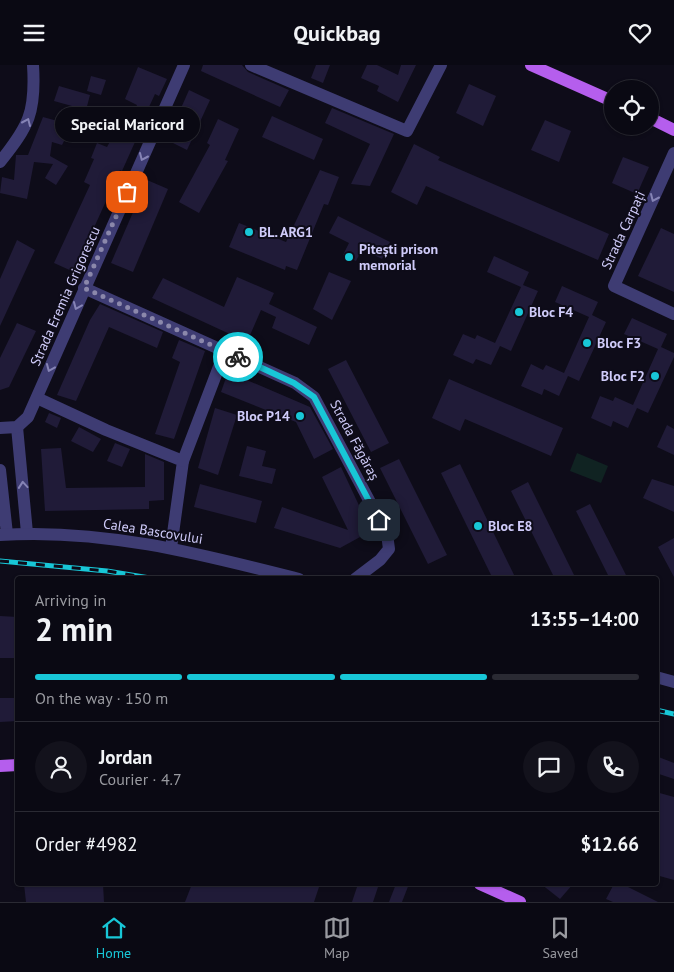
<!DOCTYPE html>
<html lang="en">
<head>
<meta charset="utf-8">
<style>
	body { margin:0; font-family:"PT Sans",sans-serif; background:#13121c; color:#f1f3f6; height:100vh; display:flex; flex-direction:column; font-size:19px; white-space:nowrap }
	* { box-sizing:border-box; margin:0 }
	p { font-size:16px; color:#999aa0 }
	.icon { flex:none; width:28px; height:28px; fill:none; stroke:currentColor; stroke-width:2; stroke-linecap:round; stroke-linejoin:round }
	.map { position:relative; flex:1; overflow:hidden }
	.side { position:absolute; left:15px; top:511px; width:644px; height:310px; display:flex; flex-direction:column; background:#0a0913; border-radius:5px; box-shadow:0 1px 4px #0004,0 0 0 1px #2a2a33 }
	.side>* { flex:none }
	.controls { position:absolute; left:604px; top:15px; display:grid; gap:10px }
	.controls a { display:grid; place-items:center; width:55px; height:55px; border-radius:50%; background:#0a0913; box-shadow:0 1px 4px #0004,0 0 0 1px #2a2a33; font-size:25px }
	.pin { position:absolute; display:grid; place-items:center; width:42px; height:42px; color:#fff; margin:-21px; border-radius:10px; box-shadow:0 2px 8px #0006 }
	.courier { position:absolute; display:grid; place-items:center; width:50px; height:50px; margin:-25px; border:4px solid #18c7d7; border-radius:50%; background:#fff; color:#222; box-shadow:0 1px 6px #0007 }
	.bubble { position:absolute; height:35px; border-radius:18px; background:#0a0913; box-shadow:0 1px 4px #0004,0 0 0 1px #2a2a33; font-size:16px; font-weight:800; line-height:35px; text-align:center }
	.head em { font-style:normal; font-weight:800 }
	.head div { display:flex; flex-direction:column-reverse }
	.head { display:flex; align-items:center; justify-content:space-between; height:85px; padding:0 20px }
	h1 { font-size:32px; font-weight:800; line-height:38px }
	.bar { display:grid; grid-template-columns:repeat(4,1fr); gap:8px 5px; align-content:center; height:60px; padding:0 20px }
	.bar i { height:6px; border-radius:4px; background:#2a2a33 }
	.bar .active { background:#18c7d7 }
	.bar p { grid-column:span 4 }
	.line { display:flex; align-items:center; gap:12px; padding:0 20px; border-top:1px solid #2a2a33 }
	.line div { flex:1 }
	.round { display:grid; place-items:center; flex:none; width:52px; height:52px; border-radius:26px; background:#13121c }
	header { display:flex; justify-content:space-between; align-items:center; height:65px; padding:0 20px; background:#0a0913; font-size:22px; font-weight:800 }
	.tab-bar { display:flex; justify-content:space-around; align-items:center; height:70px; border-top:1px solid #2a2a33; background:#0a0913; font-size:14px; color:#999aa0 }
	.tab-bar a { display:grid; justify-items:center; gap:2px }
	.tab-bar .active { color:#18c7d7 }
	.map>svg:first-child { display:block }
</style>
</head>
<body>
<header><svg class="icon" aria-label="menu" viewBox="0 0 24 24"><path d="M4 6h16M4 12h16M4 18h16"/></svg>Quickbag<svg class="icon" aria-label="heart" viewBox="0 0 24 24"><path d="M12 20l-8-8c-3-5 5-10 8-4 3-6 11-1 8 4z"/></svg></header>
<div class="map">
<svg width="674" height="837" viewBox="0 0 674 837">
	<rect width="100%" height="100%" fill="#0e0c19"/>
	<path fill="#102322" d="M577,388L608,401L601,418L570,406Z"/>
	<g fill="#201b38">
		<path d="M203,0H242L248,7L289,25L280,42L201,6Z"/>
		<path d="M316,0H330L323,18L311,13Z"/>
		<path d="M367,0H377L398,10L401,0H416L398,37L377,26L379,21L361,13Z"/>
		<path d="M138,2L167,14L159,31L155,29L143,55L149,58L144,70L139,68L122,106L120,105L74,207L54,198L90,120L84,117L94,94L91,93L97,78L107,82L119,60L127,63L137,40L125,34Z"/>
		<path d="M91,11L106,15L101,30L87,26Z"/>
		<path d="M469,19L496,31L483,61L456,48Z"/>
		<path d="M59,21L90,30L86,45L54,36Z"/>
		<path d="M189,25L210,35L187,85L167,75Z"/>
		<path d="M332,43L394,69L370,121L351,119L370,79L325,58Z"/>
		<path d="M272,51L323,74L314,95L262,72Z"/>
		<path d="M43,52L72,60L62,80L52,77L50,91L68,101L56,120L45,113L53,99L34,97L27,134L0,128L2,112L14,115L16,90H28Z"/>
		<path d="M218,54L239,64L225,95L228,96L199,148L179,137L210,80L207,78Z"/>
		<path d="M545,55L571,66L559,97L531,85Z"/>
		<path d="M414,79L440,92L438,95L609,169L598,195L426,121L417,140L391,127Z"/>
		<path d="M623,92L649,102L637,129L612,118Z"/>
		<path d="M320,105L339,112L328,140L324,139L297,205L286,201L285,205L229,182L239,158L286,177Z"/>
		<path d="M147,115L168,124L133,207L111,198Z"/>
		<path d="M338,151L390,177L382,194L362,184L356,196L343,190L349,178L329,168Z"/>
		<path d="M661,163L674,169V227L638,211Z"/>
		<path d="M17,175L35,185L0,261V214Z"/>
		<path d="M494,191L529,207L523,220L538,226L511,286L500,281L491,300L476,294L473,299L453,290L463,269L475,274L477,270L495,278L521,222L487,207Z"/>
		<path d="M329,207L351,216L332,255L313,244Z"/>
		<path d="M237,212L274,228L269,239L317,262L309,280L272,263L276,252L261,245L247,277L152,233L163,213L224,242Z"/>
		<path d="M562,221L598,237L592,250L606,257L579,316L568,311L559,331L544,324L542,330L521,321L531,299L543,305L546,300L564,308L589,252L555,237Z"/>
		<path d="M100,239L163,267L157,283L109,262L76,336L57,330L90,255Z"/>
		<path d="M632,253L667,269L661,282L674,288V292L648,348L637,343L628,363L613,356L611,362L591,353L600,331L613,336L615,332L633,340L658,284L624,269Z"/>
		<path d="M17,258L36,266L9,322L0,325V293Z"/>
		<path d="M179,275L205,286L174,374L155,369L180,297L172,293Z"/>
		<path d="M346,295L389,378L371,387L328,304Z"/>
		<path d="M228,307L310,342L333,384L314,394L296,357L221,327Z"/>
		<path d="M449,314L563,363L551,391L465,354L460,366L432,353Z"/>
		<path d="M215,343L237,350L218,410L198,403Z"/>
		<path d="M49,348L61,353L57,363L45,357Z"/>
		<path d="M667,360L674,364V390L657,382Z"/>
		<path d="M79,362L101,374L93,387L71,376Z"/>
		<path d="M115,378L130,384L122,402L107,396Z"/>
		<path d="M247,381L266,386L262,401L276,404L272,419L239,411Z"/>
		<path d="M61,383L66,423L145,422V389L164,397V435L149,436V444L45,446L41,384Z"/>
		<path d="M399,394L447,490L428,499L380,403Z"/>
		<path d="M460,399L516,514H493L441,408Z"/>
		<path d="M341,402L371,466L340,483L274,463L282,442L348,465L322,412Z"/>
		<path d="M652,414L674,421V447L643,433Z"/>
		<path d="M528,417L576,514H555L511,426Z"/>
		<path d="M200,419L262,436L256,458L194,442Z"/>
		<path d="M590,439L628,514H610L576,446Z"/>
		<path d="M674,473V512L658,482Z"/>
		<path d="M0,551L18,552V593H0Z"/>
		<path d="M0,633H18V656L0,657Z"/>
		<path d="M656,691L674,698V714L656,708Z"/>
		<path d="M656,727L674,732V815L656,810Z"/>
		<path d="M24,819H103L104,837H26Z"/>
		<path d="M192,819H320L314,837H185Z"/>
		<path d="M358,819H379L373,837H352Z"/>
		<path d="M396,819H409L402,837H389Z"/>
		<path d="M541,819H573L560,834Z"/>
		<path d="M614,819H622L658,837H613L606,834Z"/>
	</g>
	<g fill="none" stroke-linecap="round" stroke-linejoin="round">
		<g stroke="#3e3c73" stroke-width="12">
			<path d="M251,0L407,66L441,0"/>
			<path d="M674,88L614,221L674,249"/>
			<path d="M0,97C29,61 36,47 33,0"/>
			<path d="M84,223L295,318L314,332L387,469L389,484L380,495L355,514"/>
			<path d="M37,333L106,365L183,396L171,483"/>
			<path d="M17,362L27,468"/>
			<path d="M0,363L17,362L28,352L184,0"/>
			<path d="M183,396L225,286"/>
			<path d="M0,405L7,469"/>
			<path d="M0,470C102,463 201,489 299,514"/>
			<path d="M656,612L674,617"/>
		</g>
		<g stroke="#b55eed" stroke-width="12">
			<path d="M531,0L612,36"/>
			<path d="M650,53L674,65"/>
			<path d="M0,701L18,700"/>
			<path d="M480,819L520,837"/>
		</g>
		<defs>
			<g id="rail">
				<path d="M0,496L107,506L156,514"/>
				<path d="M656,645L674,649"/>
			</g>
		</defs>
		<use href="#rail" stroke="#18c7d7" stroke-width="5"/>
		<use href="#rail" stroke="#0e0c19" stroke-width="3" stroke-dasharray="9" stroke-linecap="butt"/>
	</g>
	<defs><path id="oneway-chevron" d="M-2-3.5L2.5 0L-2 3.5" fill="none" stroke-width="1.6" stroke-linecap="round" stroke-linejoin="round" transform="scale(1.25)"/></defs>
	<g stroke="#8684b6">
		<use href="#oneway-chevron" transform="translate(27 57) rotate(-66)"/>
		<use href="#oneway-chevron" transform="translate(143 92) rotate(114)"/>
		<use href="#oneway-chevron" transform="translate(654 133) rotate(114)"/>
		<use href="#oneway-chevron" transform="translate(77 241) rotate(113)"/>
		<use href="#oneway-chevron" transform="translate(50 303) rotate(113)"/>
		<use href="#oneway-chevron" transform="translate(23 420) rotate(-95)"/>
	</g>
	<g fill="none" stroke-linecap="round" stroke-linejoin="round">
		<path stroke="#8b88ab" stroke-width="5" stroke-dasharray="0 9" d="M127,127L84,223L238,292"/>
		<path stroke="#18c7d7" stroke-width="6" d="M238,292L294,318L314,332L379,455"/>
	</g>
	<g fill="#18c7d7" stroke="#0e0c19" stroke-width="2">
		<circle cx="249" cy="167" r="5"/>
		<circle cx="349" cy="192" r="5"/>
		<circle cx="519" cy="247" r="5"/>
		<circle cx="587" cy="278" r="5"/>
		<circle cx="655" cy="311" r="5"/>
		<circle cx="300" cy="351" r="5"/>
		<circle cx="478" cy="461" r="5"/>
	</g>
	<g text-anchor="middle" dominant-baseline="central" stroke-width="4" stroke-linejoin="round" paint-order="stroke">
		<g font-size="14" fill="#cfcbf9" stroke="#0e0c19">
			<text transform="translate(623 165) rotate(-65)">Strada Carpați</text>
			<text transform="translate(65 231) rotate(-66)">Strada Eremia Grigorescu</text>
			<text transform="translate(355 375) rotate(62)">Strada Făgăraș</text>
			<text transform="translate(153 466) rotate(9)">Calea Bascovului</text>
		</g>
		<g font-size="14" font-weight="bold" fill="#cfcbf9" stroke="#0e0c19" text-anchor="start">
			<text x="259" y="167">BL. ARG1</text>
			<text x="359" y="184">Pitești prison<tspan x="359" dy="16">memorial</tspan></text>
			<text x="529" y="247">Bloc F4</text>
			<text x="597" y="278">Bloc F3</text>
			<text x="645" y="311" text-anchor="end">Bloc F2</text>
			<text x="290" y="351" text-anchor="end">Bloc P14</text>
			<text x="488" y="461">Bloc E8</text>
		</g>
	</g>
</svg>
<div class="controls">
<a><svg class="icon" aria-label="locate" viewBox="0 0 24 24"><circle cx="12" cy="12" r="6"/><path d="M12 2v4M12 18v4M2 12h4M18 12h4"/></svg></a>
</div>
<div class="pin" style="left:127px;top:127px;background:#ea580c"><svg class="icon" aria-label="bag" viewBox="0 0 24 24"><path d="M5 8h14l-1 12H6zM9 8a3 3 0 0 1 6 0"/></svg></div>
<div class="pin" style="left:379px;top:455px;background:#1f2937"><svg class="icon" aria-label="home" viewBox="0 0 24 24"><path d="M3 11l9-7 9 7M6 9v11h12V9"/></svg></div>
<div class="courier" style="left:238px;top:292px"><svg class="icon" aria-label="bike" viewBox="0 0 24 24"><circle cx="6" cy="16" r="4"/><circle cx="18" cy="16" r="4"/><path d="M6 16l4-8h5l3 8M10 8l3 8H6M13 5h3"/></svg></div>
<div class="bubble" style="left:55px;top:42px;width:145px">Special Maricord</div>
<section class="side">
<div class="head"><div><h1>2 min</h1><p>Arriving in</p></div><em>13:55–14:00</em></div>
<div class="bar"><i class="active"></i><i class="active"></i><i class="active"></i><i></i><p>On the way · 150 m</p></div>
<div class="line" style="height:90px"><a class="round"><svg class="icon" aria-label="person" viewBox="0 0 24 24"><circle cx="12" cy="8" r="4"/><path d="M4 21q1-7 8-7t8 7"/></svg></a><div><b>Jordan</b><p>Courier · 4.7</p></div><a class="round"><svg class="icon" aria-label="chat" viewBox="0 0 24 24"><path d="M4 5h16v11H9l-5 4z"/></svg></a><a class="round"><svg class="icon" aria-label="phone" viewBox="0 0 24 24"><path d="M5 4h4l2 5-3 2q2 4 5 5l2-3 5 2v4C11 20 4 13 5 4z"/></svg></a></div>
<div class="line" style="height:65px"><div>Order #4982</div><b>$12.66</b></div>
</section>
</div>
<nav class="tab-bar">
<a class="active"><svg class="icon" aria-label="home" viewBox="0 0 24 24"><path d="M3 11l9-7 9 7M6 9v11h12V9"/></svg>Home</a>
<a><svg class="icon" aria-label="map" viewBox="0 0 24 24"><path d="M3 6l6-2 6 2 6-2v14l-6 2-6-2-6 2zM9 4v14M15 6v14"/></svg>Map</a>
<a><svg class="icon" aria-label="saved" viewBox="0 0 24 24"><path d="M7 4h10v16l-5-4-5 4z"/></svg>Saved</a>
</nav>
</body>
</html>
